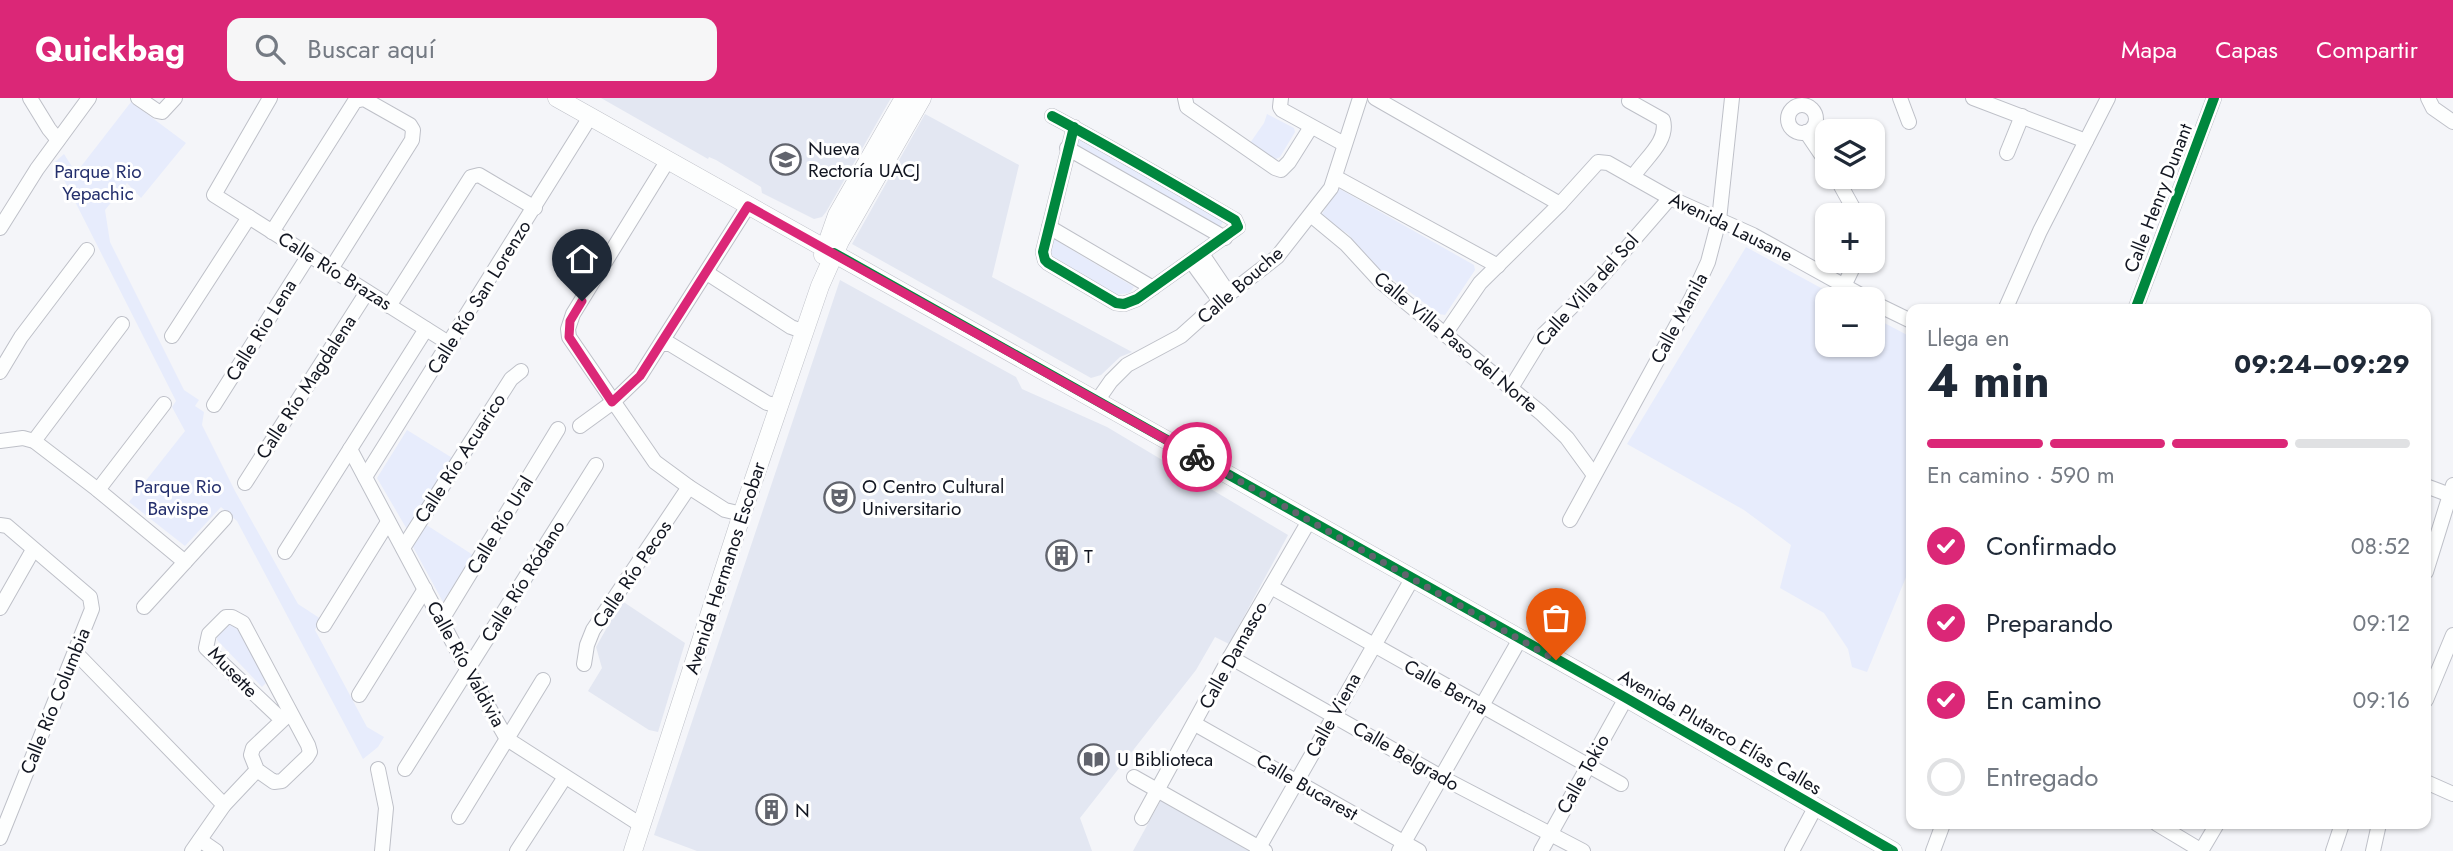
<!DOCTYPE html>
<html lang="es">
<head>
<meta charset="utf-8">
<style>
	body { margin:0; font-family:Jost,sans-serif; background:#f6f6f7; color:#1f2937; height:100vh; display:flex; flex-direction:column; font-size:26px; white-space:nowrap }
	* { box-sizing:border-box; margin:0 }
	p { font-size:23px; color:#747a83 }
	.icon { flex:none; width:38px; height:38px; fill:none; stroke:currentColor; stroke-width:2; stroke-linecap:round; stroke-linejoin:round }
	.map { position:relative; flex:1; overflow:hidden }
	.details { position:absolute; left:1906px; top:206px; width:525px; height:525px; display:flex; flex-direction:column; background:#fff; border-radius:14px; box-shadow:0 2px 5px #0004 }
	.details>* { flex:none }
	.buttons { position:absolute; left:1815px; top:21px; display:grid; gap:14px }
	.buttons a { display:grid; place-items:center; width:70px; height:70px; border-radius:14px; background:#fff; box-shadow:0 2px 5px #0004; font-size:35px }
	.pin { position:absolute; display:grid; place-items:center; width:60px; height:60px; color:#fff; margin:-72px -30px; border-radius:50% 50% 50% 0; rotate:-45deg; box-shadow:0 0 7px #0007 }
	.pin .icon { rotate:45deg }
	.courier { position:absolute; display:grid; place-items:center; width:70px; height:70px; margin:-35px; border:5px solid #db2777; border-radius:50%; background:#fff; color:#222; box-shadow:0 2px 9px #0007 }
	.overview em { font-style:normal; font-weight:700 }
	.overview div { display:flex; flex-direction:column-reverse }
	.overview { display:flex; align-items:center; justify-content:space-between; height:119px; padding:0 21px }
	h1 { font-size:46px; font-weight:700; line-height:52px }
	.bar { display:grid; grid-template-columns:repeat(4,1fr); gap:10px 7px; align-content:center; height:84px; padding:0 21px }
	.bar i { height:9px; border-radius:5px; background:#e0e1e3 }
	.bar .current { background:#db2777 }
	.bar p { grid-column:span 4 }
	ol { padding:0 21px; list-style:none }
	li { display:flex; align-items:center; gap:21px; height:77px }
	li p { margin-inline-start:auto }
	li .icon { padding:7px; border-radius:50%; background:#db2777; color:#fff; stroke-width:4 }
	li:last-child { color:#747a83 }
	li i { width:38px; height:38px; border:4px solid #e0e1e3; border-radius:50% }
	header { display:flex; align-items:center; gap:42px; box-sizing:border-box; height:98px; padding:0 35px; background:#db2777; color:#fff }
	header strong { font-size:33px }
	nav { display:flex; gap:38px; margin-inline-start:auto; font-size:24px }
	.search { width:490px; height:63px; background:#f6f6f7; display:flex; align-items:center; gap:18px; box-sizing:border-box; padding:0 24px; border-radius:14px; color:#747a83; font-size:26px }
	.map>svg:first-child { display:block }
</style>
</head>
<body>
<header>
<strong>Quickbag</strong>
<div class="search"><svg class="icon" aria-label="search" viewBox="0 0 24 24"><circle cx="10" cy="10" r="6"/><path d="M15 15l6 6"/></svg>Buscar aquí</div>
<nav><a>Mapa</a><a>Capas</a><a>Compartir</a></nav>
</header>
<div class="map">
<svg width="2453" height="753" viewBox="0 0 2453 753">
	<rect width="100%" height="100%" fill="#f4f5f9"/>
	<g fill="#e3e7f2">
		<path d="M601,0H891L826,114L822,119L814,121L762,95L761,89L716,62L709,59L708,61Z"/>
		<path d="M925,16L1019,67L992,179L1132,254L1120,259L1101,277L1091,280L852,146Z"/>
		<path d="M840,182L1016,279L1022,291L1107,329L1288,437L1229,546L1215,539L1196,572L1080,720L1092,753H697L654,737Z"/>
		<path d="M622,503L685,545L658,634L649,632L588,593L602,570L596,549Z"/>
		<path d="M1161,702L1249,752V753H1133Z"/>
	</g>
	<g fill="#e7ecfc">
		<path d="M131,4L186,45L141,100L127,85L105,112L110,144L184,292L199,302L195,308L204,314L202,327L235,393L298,506L321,521L315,532L367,629L384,639L378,649L363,661L237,423L221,409L185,448L129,404L185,333L172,309L176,303L55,64L64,56L76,75Z"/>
		<path d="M1267,16L1294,30L1295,34L1280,59L1276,61L1250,45L1264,25Z"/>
		<path d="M1080,40L1223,124L1219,130L1076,48Z"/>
		<path d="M1338,90L1474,167L1475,172L1445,217L1439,216L1374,167L1348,136L1323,120L1322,116Z"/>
		<path d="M1052,140L1134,189L1129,195L1115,197L1048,160Z"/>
		<path d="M1746,149L1841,201H1827V247H1872L1873,219L1911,239V467L1867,574L1852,569L1848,551L1824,515L1780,490L1791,447L1744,412L1627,346Z"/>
		<path d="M407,332L454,361L408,433L377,380Z"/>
		<path d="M425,426L473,457L443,504L412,447Z"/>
		<path d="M229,526H234L240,531L266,585L262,589L217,542V538Z"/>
	</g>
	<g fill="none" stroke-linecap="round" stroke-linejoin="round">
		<defs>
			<g id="minor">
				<path d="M30,0L49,31L58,42"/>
				<path d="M138,0L157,13L162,14L175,0"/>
				<path d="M270,0L214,97L450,246"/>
				<path d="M1185,0L1187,9L1275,70L1281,72L1289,64L1311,29"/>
				<path d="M1281,0L1280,9L1282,12L1344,46"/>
				<path d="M1375,0L1560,106"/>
				<path d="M1900,0L1909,24"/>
				<path d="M1973,0L2086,43"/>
				<path d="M2428,0L2433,10L2453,24"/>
				<path d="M1629,3L1663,22C1669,44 1643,62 1633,79"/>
				<circle cx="1802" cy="21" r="14"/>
				<path d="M1052,18C1114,51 1175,87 1235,122L1238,129L1137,201L1124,206L1116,205L1048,165L1045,162L1043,154L1074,29"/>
				<path d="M1806,34L1827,65"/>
				<path d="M1067,50L1225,140"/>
				<path d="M2007,55L2022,18"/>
				<path d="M668,62L573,216L568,231L569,239L655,364L689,389L725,412L742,416"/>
				<path d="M1335,79L1498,168"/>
				<path d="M1836,79L1857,117"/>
				<path d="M1311,117L1346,146L1380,183L1541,315L1567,340L1594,377"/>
				<path d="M1049,129L1153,190"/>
				<path d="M0,130L37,71L89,0"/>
				<path d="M272,134L355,3L364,1L410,27L413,32L412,42L331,171"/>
				<path d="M1202,156L1229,196"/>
				<path d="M1191,163L1220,203"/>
				<path d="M707,175L791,229L805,234"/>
				<path d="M1844,188L1856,163"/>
				<path d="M1872,204L1911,223"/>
				<path d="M389,208L471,79L479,77L535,110"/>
				<path d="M2005,212L2040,133L2108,0"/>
				<path d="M2135,212L2214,0"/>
				<path d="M1445,236L1480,185L1560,106L1598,64L1608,65L1670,100L1753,137L1868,201"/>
				<path d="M172,238L249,119"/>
				<path d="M661,246H670L767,305L780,308"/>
				<path d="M0,274L21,239L87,152"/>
				<path d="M1511,290L1544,236L1597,184L1670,100"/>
				<path d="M1097,303L1111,283L1127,267L1181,238L1220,203L1277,159L1331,90L1360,0"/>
				<path d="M214,307L309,157"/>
				<path d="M580,328L613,304L640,278L748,108"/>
				<path d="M0,343L23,340L34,343L98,392L185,464"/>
				<path d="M34,343L122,226"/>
				<path d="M350,351L467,571L507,641L641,727"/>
				<path d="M365,379L590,19"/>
				<path d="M245,385L367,194"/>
				<path d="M2426,388L2450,397"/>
				<path d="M98,392L164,306"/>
				<path d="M1570,422L1692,199L1708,164L1719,122L1732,0"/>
				<path d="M0,427L7,428L90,499L92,511L0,740"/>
				<path d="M403,450L511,281L521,273"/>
				<path d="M285,454L426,231"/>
				<path d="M2426,474L2453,387"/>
				<path d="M1271,489L1621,686"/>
				<path d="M144,509L225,420"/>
				<path d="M0,510L33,452"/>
				<path d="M441,523L558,331"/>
				<path d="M324,527L388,424"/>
				<path d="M75,554L224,707"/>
				<path d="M1230,559L1443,680L1583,753"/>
				<path d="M584,566L587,547L593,532L689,389"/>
				<path d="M359,597L425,491"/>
				<path d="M2426,602L2453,537"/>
				<path d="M281,621L206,550L209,536L226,519H232L243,525L308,647L310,654L307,659L282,683L274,684L257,672L251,657L253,650L290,615"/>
				<path d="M1195,626L1419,753"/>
				<path d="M378,671L386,710L382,753"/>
				<path d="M405,671L596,367"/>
				<path d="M1134,679L1265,753"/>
				<path d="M2426,684L2453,696"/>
				<path d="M459,719L543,582"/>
				<path d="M1142,720L1230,559L1309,423"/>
				<path d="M2157,726L2202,753"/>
				<path d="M200,742L216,753"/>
				<path d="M192,753L224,707L257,672"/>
				<path d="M517,753L565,679"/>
				<path d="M1257,753L1412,481"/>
				<path d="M1399,753L1520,541"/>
				<path d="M1541,753L1626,600"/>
				<path d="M1792,753L1816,708"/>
				<path d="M1933,753L1943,726"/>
				<path d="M2201,753L2217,726"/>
				<path d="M2333,753L2342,726"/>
				<path d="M2373,753L2379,726"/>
			</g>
			<g id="major">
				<path d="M557,0L1626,600L1893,753"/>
				<path d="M823,157L837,117L904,0"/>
				<path d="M633,753L742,416L820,188L840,143L922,0"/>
			</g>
		</defs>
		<use href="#minor" stroke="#bec0c8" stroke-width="16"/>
		<use href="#major" stroke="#bec0c8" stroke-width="19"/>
		<use href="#minor" stroke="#fdfefe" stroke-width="14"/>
		<use href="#major" stroke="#fdfefe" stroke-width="18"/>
		<defs>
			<g id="cycleway">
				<path d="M1052,18C1114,51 1175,87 1235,122L1238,129L1137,201L1124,206L1116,205L1048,165L1045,162L1043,154L1074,29"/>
				<path d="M834,155L1626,600L1893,753"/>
				<path d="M2135,212L2214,0"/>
			</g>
		</defs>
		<use href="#cycleway" stroke="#fff" stroke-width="15"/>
		<use href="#cycleway" stroke="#00873e" stroke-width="10"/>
	</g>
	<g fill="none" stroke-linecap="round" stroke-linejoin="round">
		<path stroke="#61646d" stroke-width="7" stroke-dasharray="0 12.6" d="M1197,359L1556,562"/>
		<path stroke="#db2777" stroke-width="9" d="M582,203L570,223L569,239L612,304L640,278L748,108L1197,359"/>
	</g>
	<defs>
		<symbol id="university-ring" viewBox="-11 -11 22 22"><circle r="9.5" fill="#fff" stroke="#61646d" stroke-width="1.5"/><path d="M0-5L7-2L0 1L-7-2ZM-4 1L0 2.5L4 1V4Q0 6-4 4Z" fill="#61646d"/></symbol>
		<symbol id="theatre-ring" viewBox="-11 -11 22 22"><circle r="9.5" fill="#fff" stroke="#61646d" stroke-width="1.5"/><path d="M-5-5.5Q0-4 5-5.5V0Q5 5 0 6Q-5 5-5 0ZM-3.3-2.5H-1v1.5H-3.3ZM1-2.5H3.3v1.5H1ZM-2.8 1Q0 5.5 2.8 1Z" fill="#61646d"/></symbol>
		<symbol id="building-ring" viewBox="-11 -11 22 22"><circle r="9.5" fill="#fff" stroke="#61646d" stroke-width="1.5"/><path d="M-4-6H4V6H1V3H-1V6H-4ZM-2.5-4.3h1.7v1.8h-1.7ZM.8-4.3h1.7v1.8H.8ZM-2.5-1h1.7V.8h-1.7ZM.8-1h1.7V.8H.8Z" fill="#61646d"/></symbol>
		<symbol id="library-ring" viewBox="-11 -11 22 22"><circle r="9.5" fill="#fff" stroke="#61646d" stroke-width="1.5"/><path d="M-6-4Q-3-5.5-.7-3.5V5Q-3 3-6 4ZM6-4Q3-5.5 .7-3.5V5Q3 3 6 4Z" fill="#61646d"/></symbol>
	</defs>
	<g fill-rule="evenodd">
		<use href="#university-ring" x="768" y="44" width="35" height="35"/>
		<use href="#theatre-ring" x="822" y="382" width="35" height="35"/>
		<use href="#building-ring" x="1044" y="440" width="35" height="35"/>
		<use href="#library-ring" x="1076" y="644" width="35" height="35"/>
		<use href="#building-ring" x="754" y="694" width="35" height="35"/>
	</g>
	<g text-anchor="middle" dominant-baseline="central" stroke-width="6" stroke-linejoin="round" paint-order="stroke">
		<g font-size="19" fill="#121621" stroke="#fff" text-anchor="start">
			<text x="808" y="50">Nueva<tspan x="808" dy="22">Rectoría UACJ</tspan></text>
			<text x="862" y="388">O Centro Cultural<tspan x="862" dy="22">Universitario</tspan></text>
			<text x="1084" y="458">T</text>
			<text x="1117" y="661">U Biblioteca</text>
			<text x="795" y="712">N</text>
		</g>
		<g font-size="19" fill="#25306d" stroke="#fff">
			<text x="98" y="73">Parque Rio<tspan x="98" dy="22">Yepachic</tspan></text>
			<text x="178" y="388">Parque Rio<tspan x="178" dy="22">Bavispe</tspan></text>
		</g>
		<g font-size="19" fill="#121621" stroke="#fff">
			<text transform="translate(2158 100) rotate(-69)">Calle Henry Dunant</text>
			<text transform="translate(1731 129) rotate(26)">Avenida Lausane</text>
			<text transform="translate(335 173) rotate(32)">Calle Río Brazas</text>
			<text transform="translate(1240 187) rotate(-41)">Calle Bouche</text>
			<text transform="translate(1587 192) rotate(-48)">Calle Villa del Sol</text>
			<text transform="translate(479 199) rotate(-58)">Calle Río San Lorenzo</text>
			<text transform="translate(1679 220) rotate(-62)">Calle Manila</text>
			<text transform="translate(261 232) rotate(-58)">Calle Rio Lena</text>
			<text transform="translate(1456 244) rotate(40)">Calle Villa Paso del Norte</text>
			<text transform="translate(306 289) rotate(-57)">Calle Río Magdalena</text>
			<text transform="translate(460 360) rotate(-57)">Calle Río Acuarico</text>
			<text transform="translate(500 427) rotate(-59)">Calle Río Ural</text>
			<text transform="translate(725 470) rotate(-72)">Avenida Hermanos Escobar</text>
			<text transform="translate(632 476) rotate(-56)">Calle Río Pecos</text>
			<text transform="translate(523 483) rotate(-58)">Calle Río Ródano</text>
			<text transform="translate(1233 557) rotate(-61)">Calle Damasco</text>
			<text transform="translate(466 566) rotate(61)">Calle Río Valdivia</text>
			<text transform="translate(233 574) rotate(46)">Musette</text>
			<text transform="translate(1446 589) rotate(29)">Calle Berna</text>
			<text transform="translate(55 603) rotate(-68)">Calle Río Columbia</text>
			<text transform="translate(1333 617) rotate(-61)">Calle Viena</text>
			<text transform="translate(1720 634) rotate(30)">Avenida Plutarco Elías Calles</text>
			<text transform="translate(1406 658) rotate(30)">Calle Belgrado</text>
			<text transform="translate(1583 676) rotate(-61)">Calle Tokio</text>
			<text transform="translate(1307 689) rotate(30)">Calle Bucarest</text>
		</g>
	</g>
</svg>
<div class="buttons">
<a><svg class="icon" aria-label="layers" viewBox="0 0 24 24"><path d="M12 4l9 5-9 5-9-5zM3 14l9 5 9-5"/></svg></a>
<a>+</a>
<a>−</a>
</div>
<div class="pin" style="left:1556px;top:562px;background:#ea580c"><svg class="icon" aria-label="bag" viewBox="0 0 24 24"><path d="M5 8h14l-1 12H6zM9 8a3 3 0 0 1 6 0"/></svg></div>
<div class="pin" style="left:582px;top:203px;background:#1f2937"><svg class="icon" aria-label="home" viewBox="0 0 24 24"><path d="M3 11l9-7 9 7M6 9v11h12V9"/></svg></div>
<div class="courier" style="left:1197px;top:359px"><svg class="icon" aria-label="bike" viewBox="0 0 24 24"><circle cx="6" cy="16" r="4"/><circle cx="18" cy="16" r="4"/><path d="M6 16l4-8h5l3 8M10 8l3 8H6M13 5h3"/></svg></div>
<section class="details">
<div class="overview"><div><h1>4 min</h1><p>Llega en</p></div><em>09:24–09:29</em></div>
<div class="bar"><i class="current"></i><i class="current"></i><i class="current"></i><i></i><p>En camino · 590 m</p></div>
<ol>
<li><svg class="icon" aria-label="check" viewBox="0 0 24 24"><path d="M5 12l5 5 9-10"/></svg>Confirmado<p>08:52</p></li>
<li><svg class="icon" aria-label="check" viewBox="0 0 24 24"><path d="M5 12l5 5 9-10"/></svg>Preparando<p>09:12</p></li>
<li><svg class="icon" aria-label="check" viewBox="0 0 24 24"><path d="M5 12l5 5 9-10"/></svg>En camino<p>09:16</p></li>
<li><i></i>Entregado</li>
</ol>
</section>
</div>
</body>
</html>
